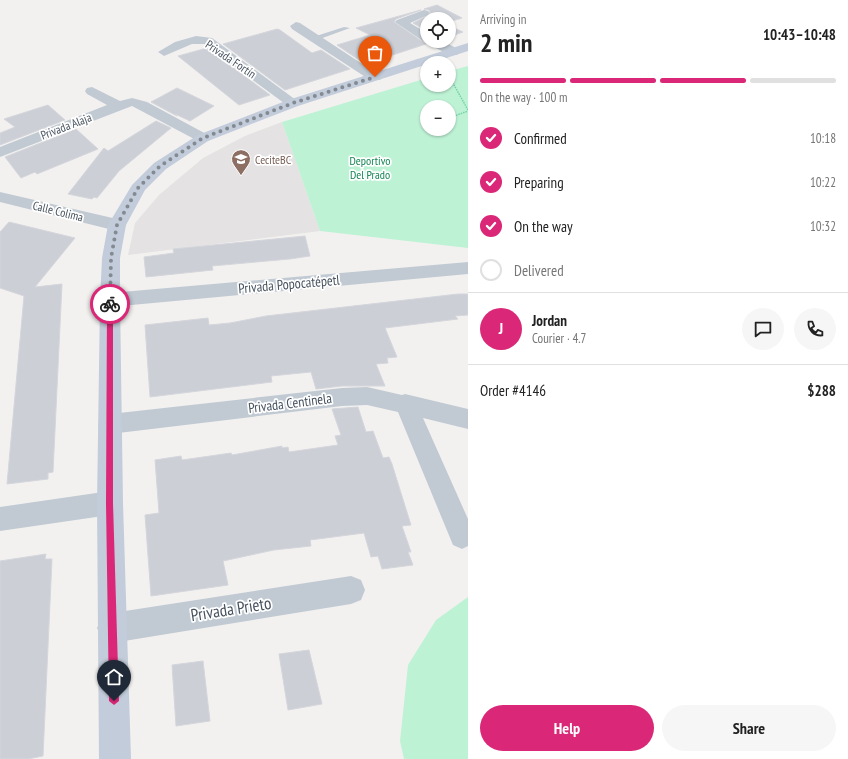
<!DOCTYPE html>
<html lang="en">
<head>
<meta charset="utf-8">
<style>
	body { margin:0; font-family:"PT Sans Narrow",sans-serif; background:#f6f6f6; color:#222; height:100vh; display:flex; flex-direction:column; font-size:15px; white-space:nowrap }
	* { box-sizing:border-box; margin:0 }
	p { font-size:13px; color:#767676 }
	.icon { flex:none; width:22px; height:22px; fill:none; stroke:currentColor; stroke-width:2; stroke-linecap:round; stroke-linejoin:round }
	.map { position:relative; flex:1; overflow:hidden }
	.panel { display:flex; flex-direction:column; background:#fff; width:380px }
	.panel>* { flex:none }
	.buttons { position:absolute; left:420px; top:12px; display:grid; gap:8px }
	.buttons a { display:grid; place-items:center; width:36px; height:36px; border-radius:50%; background:#fff; box-shadow:0 1px 3px #0004; font-size:20px }
	.pin { position:absolute; display:grid; place-items:center; width:34px; height:34px; color:#fff; margin:-41px -17px; border-radius:50% 50% 50% 0; rotate:-45deg; box-shadow:0 0 4px #0007 }
	.pin .icon { rotate:45deg }
	.courier { position:absolute; display:grid; place-items:center; width:40px; height:40px; margin:-20px; border:3px solid #db2777; border-radius:50%; background:#fff; color:#222; box-shadow:0 1px 5px #0007 }
	.head em { font-style:normal; font-weight:700 }
	.head div { display:flex; flex-direction:column-reverse }
	.head { display:flex; align-items:center; justify-content:space-between; height:68px; padding:0 12px }
	h1 { font-size:26px; font-weight:700; line-height:30px }
	.bar { display:grid; grid-template-columns:repeat(4,1fr); gap:6px 4px; align-content:center; height:48px; padding:0 12px }
	.bar i { height:5px; border-radius:3px; background:#e0e0e0 }
	.bar .current { background:#db2777 }
	.bar p { grid-column:span 4 }
	.line { display:flex; align-items:center; gap:10px; padding:0 12px; border-top:1px solid #e0e0e0 }
	.line div { flex:1 }
	.round { display:grid; place-items:center; flex:none; width:42px; height:42px; border-radius:21px; background:#f6f6f6 }
	ol { padding:0 12px; list-style:none }
	li { display:flex; align-items:center; gap:12px; height:44px }
	li p { margin-inline-start:auto }
	li .icon { padding:4px; border-radius:50%; background:#db2777; color:#fff; stroke-width:4 }
	li:last-child { color:#767676 }
	li i { width:22px; height:22px; border:2px solid #e0e0e0; border-radius:50% }
	.primary-button { display:flex; gap:8px; margin-top:auto; padding:8px 12px }
	.primary-button a { flex:1; height:46px; border-radius:24px; background:#db2777; color:#fff; font-size:16px; font-weight:700; line-height:46px; text-align:center }
	.primary-button a+a { background:#f6f6f6; color:#222 }
	main { display:flex; flex:1; min-height:0 }
	.map>svg:first-child { display:block }
</style>
</head>
<body>
<main>
<div class="map">
<svg width="468" height="759" viewBox="0 0 468 759">
	<rect width="100%" height="100%" fill="#f3f1f0"/>
	<path fill="#e4e2e2" d="M282,122L320,231L128,255L135,223L159,195L203,158L245,136Z"/>
	<g fill="#bef2d5" fill-rule="evenodd">
		<path d="M468,66V248L320,231L282,122L427,78V85H449V71ZM427,107H449V129H427Z"/>
		<path d="M468,597V759H404L400,741L408,665L436,620Z"/>
	</g>
	<g fill="#cccfd6" stroke="#d4d6dc">
		<path d="M437,5L462,18L449,22V19H427V31L413,23L431,14L429,10L424,9Z"/>
		<path d="M421,10L396,19L394,22L426,44L365,64L337,45L370,35L356,28Z"/>
		<path d="M449,23L454,28L463,32L449,37Z"/>
		<path d="M277,29L280,30L312,53L321,50L350,69L285,90L223,44Z"/>
		<path d="M207,48L270,95L239,105L178,56Z"/>
		<path d="M177,88L214,106L190,121L175,114L177,116L151,102Z"/>
		<path d="M48,105L65,120L0,145V133L15,127L4,119Z"/>
		<path d="M156,121L171,128L119,171L97,198L94,197L92,199L68,194L104,148L108,151Z"/>
		<path d="M76,129L98,149L37,174L35,172L21,178L5,157Z"/>
		<path d="M9,222L75,238L35,287L62,284L53,472L48,473V479L7,484L24,296L0,288V232Z"/>
		<path d="M305,236L310,256L290,259L212,266L213,270L146,277L144,257L174,253L173,249Z"/>
		<path d="M458,294H468V315L455,316L458,319L385,328L397,357L387,358L388,363L376,364L385,386H342L316,389L311,372L271,376L272,382L150,397L145,325L208,318L209,325L230,323L266,316Z"/>
		<path d="M358,407L366,432L373,431L383,458L389,457L392,464L411,525L402,526L411,552H408L413,565L382,569L378,556L371,557L364,533L310,540L311,546L274,550L223,561L228,585L151,596L145,515L159,513L155,460L181,456L182,460L231,453L232,455L282,446V448L288,447L289,452L338,445L335,436L341,435L332,409Z"/>
		<path d="M46,554L45,559H52L43,756L28,759H0V561Z"/>
		<path d="M309,650L322,704L288,710L279,654Z"/>
		<path d="M203,661L210,721L176,726L172,665Z"/>
	</g>
	<g fill="none" stroke-linecap="round" stroke-linejoin="round">
		<g stroke="#74d1a9" stroke-width="1.5" stroke-dasharray="1.5 1" stroke-linecap="butt">
			<path d="M449,76L468,110"/>
			<path d="M449,118L468,111"/>
		</g>
		<path fill="#c1cad3" fill-rule="evenodd" d="M344,27L350,28L317,40L310,38Z"/>
		<g fill="#c1cad3" fill-rule="evenodd">
			<path d="M424,10L428,11L430,13L428,15L410,23L427,33V41C438,41 452,42 459,52L457,55H449L423,41L395,22L397,20Z"/>
			<path d="M296,22L300,23L382,77L380,80H370L292,29L290,26Z"/>
			<path d="M196,36L212,38L300,103L298,106H288L204,44H192L164,56L158,52L175,42Z"/>
			<path d="M92,87L120,101L132,98L147,102L208,135L211,138L208,141H198L132,106L0,157V147L107,105L87,94L85,91L87,88Z"/>
			<path d="M0,192L117,219L123,221L126,225L123,229L117,231L0,202Z"/>
			<path d="M468,262V274L110,307L103,305L100,300L103,295L110,293Z"/>
			<path d="M367,387L402,395L405,394L468,409V429L423,418L468,519V546L462,549L453,545L398,412L367,405L342,406L110,434L102,431L98,424L102,417L110,414L342,388Z"/>
			<path d="M110,491L119,495L123,503L119,511L110,515L0,531V507Z"/>
			<path d="M351,576L361,580L365,590L361,600L351,604L112,643L102,638L97,628L102,618L112,613Z"/>
		</g>
		<path fill="#c3ccda" fill-rule="evenodd" d="M468,43V51L298,106L208,141L166,169L145,190L126,225L120,258V300L123,503L131,759H99L97,503L100,300L102,258L108,225L132,185L154,163L198,135L288,100Z"/>
	</g>
	<path fill="#db2777" d="M110,302L113,304V503L119,701L114,705L109,701L106,503L107,304Z"/>
	<g fill="none" stroke-linecap="round" stroke-linejoin="round">
		<path stroke="#838a92" stroke-width="4" stroke-dasharray="0 7.2" d="M110,304L111,258L117,225L138,188L160,166L203,138L293,103L375,77"/>
	</g>
	<defs>
		<symbol id="school-pin" viewBox="-11 -11 22 30"><path d="M0 17L-7.5 6A9.5 9.5 0 1 1 7.5 6Z" fill="#8d6e63" stroke="#fff"/><path d="M0-5L7-2L0 1L-7-2ZM-4 1L0 2.5L4 1V4Q0 6-4 4Z" fill="#fff"/></symbol>
	</defs>
	<g fill-rule="evenodd">
		<use href="#school-pin" x="230" y="148" width="22" height="30"/>
	</g>
	<g text-anchor="middle" dominant-baseline="central" stroke-width="3.5" stroke-linejoin="round" paint-order="stroke">
		<g font-size="12" fill="#47525f" stroke="#fff">
			<text transform="translate(231 59) rotate(34)">Privada Fortín</text>
			<text transform="translate(66 126) rotate(-21)">Privada Alaja</text>
			<text transform="translate(58 211) rotate(14)">Calle Colima</text>
		</g>
		<g font-size="12" fill="#785e54" stroke="#fff" text-anchor="start">
			<text x="255" y="159">CeciteBC</text>
		</g>
		<g font-size="12" fill="#138553" stroke="#fff">
			<text x="370" y="160">Deportivo<tspan x="370" dy="14">Del Prado</tspan></text>
		</g>
		<g font-size="14" fill="#47525f" stroke="#fff">
			<text transform="translate(289 284) rotate(-5)">Privada Popocatépetl</text>
			<text transform="translate(290 403) rotate(-7)">Privada Centinela</text>
		</g>
		<g font-size="17" fill="#47525f" stroke="#fff">
			<text transform="translate(231 609) rotate(-9)">Privada Prieto</text>
		</g>
	</g>
</svg>
<div class="buttons">
<a><svg class="icon" aria-label="locate" viewBox="0 0 24 24"><circle cx="12" cy="12" r="6"/><path d="M12 2v4M12 18v4M2 12h4M18 12h4"/></svg></a>
<a>+</a>
<a>−</a>
</div>
<div class="pin" style="left:375px;top:77px;background:#ea580c"><svg class="icon" aria-label="bag" viewBox="0 0 24 24"><path d="M5 8h14l-1 12H6zM9 8a3 3 0 0 1 6 0"/></svg></div>
<div class="pin" style="left:114px;top:701px;background:#1f2937"><svg class="icon" aria-label="home" viewBox="0 0 24 24"><path d="M3 11l9-7 9 7M6 9v11h12V9"/></svg></div>
<div class="courier" style="left:110px;top:304px"><svg class="icon" aria-label="bike" viewBox="0 0 24 24"><circle cx="6" cy="16" r="4"/><circle cx="18" cy="16" r="4"/><path d="M6 16l4-8h5l3 8M10 8l3 8H6M13 5h3"/></svg></div>
</div>
<section class="panel">
<div class="head"><div><h1>2 min</h1><p>Arriving in</p></div><em>10:43–10:48</em></div>
<div class="bar"><i class="current"></i><i class="current"></i><i class="current"></i><i></i><p>On the way · 100 m</p></div>
<ol>
<li><svg class="icon" aria-label="check" viewBox="0 0 24 24"><path d="M5 12l5 5 9-10"/></svg>Confirmed<p>10:18</p></li>
<li><svg class="icon" aria-label="check" viewBox="0 0 24 24"><path d="M5 12l5 5 9-10"/></svg>Preparing<p>10:22</p></li>
<li><svg class="icon" aria-label="check" viewBox="0 0 24 24"><path d="M5 12l5 5 9-10"/></svg>On the way<p>10:32</p></li>
<li><i></i>Delivered</li>
</ol>
<div class="line" style="height:72px"><b class="round" style="background:#db2777;color:#fff">J</b><div><b>Jordan</b><p>Courier · 4.7</p></div><a class="round"><svg class="icon" aria-label="chat" viewBox="0 0 24 24"><path d="M4 5h16v11H9l-5 4z"/></svg></a><a class="round"><svg class="icon" aria-label="phone" viewBox="0 0 24 24"><path d="M5 4h4l2 5-3 2q2 4 5 5l2-3 5 2v4C11 20 4 13 5 4z"/></svg></a></div>
<div class="line" style="height:52px"><div>Order #4146</div><b>$288</b></div>
<div class="primary-button"><a>Help</a><a>Share</a></div>
</section>
</main>
</body>
</html>
